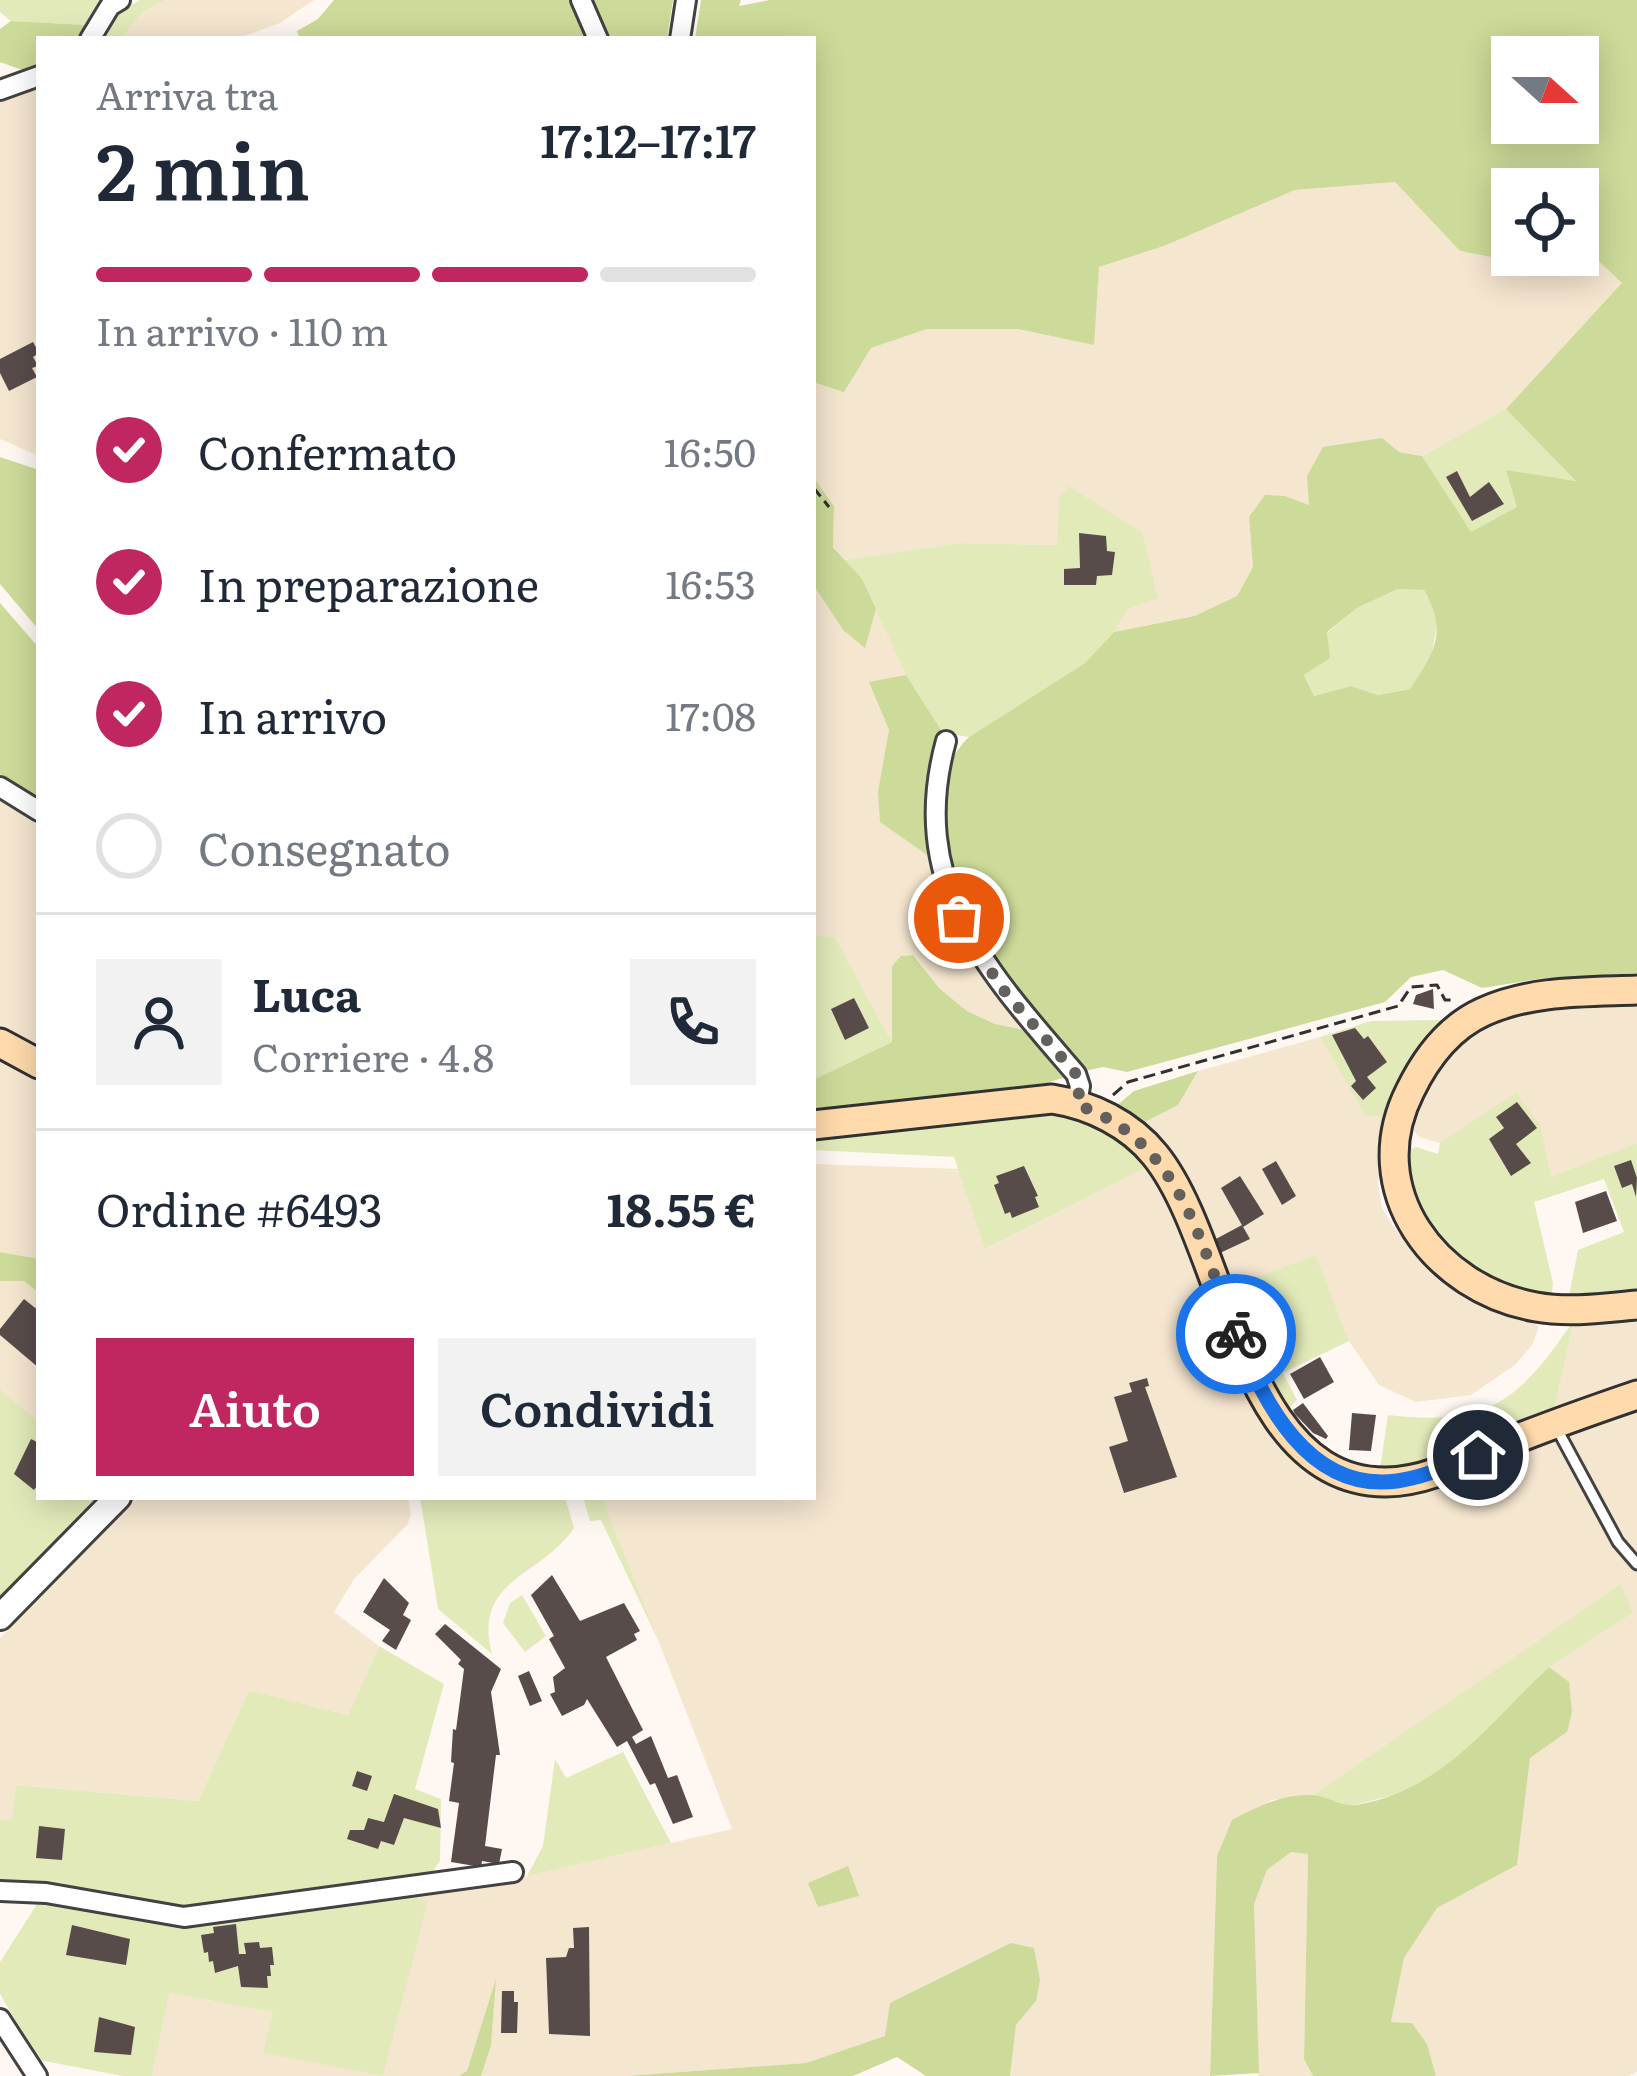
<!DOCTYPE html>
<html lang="it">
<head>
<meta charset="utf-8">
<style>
	body { margin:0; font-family:Literata,serif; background:#f2f2f3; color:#1f2937; height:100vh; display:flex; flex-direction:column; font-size:45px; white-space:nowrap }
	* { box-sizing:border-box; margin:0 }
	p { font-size:39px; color:#747a83 }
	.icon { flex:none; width:66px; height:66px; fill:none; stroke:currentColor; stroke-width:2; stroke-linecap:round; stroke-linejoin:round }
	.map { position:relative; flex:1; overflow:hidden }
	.panel { position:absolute; left:36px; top:36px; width:780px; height:1464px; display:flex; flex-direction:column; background:#fff; border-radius:0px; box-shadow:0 6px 30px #0003 }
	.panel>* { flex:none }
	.needle { width:78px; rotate:111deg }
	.buttons { position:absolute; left:1491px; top:36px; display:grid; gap:24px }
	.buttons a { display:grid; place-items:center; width:108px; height:108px; border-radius:0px; background:#fff; box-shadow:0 6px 30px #0003; font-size:60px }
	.pin { position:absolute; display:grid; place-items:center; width:102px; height:102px; color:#fff; margin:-51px; border:6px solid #fff; border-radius:50%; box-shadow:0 3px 12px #0007 }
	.courier { position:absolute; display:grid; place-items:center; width:120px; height:120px; margin:-60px; border:9px solid #1a73e8; border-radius:50%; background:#fff; color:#222; box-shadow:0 3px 15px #0007 }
	.headline em { font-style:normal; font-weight:600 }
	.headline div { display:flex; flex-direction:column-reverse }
	.headline { display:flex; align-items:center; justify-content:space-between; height:204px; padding:0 60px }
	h1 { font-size:78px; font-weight:600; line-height:90px }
	.bar { display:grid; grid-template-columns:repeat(4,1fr); gap:18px 12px; align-content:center; height:144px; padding:0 60px }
	.bar i { height:15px; border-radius:9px; background:#e0e1e3 }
	.bar .on { background:#c02660 }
	.bar p { grid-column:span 4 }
	.line { display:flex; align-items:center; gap:30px; padding:0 60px; border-top:3px solid #e0e1e3 }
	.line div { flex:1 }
	.round { display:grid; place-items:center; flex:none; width:126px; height:126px; border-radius:0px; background:#f2f2f3 }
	ol { padding:0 60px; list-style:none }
	li { display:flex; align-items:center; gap:36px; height:132px }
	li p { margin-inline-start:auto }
	li .icon { padding:12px; border-radius:50%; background:#c02660; color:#fff; stroke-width:4 }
	li:last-child { color:#747a83 }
	li i { width:66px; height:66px; border:6px solid #e0e1e3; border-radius:50% }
	.cta { display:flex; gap:24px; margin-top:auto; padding:24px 60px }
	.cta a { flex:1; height:138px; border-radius:0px; background:#c02660; color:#fff; font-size:48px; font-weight:600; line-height:138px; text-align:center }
	.cta a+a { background:#f2f2f3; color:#1f2937 }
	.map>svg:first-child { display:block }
</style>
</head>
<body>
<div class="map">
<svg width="1637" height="2076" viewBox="0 0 1637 2076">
	<rect width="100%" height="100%" fill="#fff7f1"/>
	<g fill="#f5e6d0">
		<path d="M165,0H314L280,23L236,39H120L144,11Z"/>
		<path d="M39,85V456L0,439V99Z"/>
		<path d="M1395,182L1460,251L1522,263L1552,255H1578V249L1584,247L1623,283L1506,409L1422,456L1399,452L1309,505L1285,496L1249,517L1253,567L1237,596L1193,616L1114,632L1128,609L1059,498L1058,545L959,543L845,560L833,546L834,505L813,476V382L844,391L871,348L927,329H1018L1093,344L1099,267L1164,246L1295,190Z"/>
		<path d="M813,584L843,630L864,647L876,609L906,675L870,683L889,730L886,756L933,859L950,920L992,987L1030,1031L995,1024L967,1011L940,989L914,955L901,956L892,967V1042L835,937L813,935Z"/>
		<path d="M0,800L39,822V1047L0,1025Z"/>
		<path d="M1637,1002V1143L1551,1178L1541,1126L1458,1134L1440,1143L1419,1137L1412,1129L1418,1099L1443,1057L1480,1025L1535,1007Z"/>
		<path d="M1320,1037L1365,1116L1384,1117L1378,1183L1382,1208L1395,1229L1444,1280L1467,1296L1539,1326L1532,1345L1515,1365L1471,1395L1416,1402L1379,1385L1349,1341L1316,1257L1229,1286L1195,1194L1176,1160L1143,1123L1178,1105L1198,1071Z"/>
		<path d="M0,1053L39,1073V1259L0,1252Z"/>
		<path d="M813,1164L960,1169L986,1249L1148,1167L1202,1272L1258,1408L1273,1433L1302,1465L1339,1486L1377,1493L1547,1437L1558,1444L1616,1548L1637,1570V2072L1629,2076H1436L1427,2044L1412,2023L1391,2022L1404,1958L1437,1908L1517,1865L1530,1758L1567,1732L1568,1682L1549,1667L1633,1613L1430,1716L1313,1795L1271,1800L1217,1856L1210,2076H1010L1016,2025L1035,2002L886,2036L806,2063L625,2076H481L491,2046L495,1985L467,2072L459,2076H152L168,1993L274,2012L264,2053L427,1902L396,1894L527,1876L732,1829L602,1497H813Z"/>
		<path d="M0,1281H24L39,1293V1422L0,1389Z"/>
		<path d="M1637,1315V1385L1553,1416L1574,1320Z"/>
		<path d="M1637,1405V1558L1568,1441V1430Z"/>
		<path d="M137,1497H408L411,1515L407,1525L354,1579L334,1612L379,1646L348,1715L249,1690L198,1801L17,1785L12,1820L0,1821V1638Z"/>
		<path d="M1291,1852L1308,1854L1304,2059L1313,2076H1258L1254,1904L1267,1870Z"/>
	</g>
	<g fill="#e3eaba">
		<path d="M0,0H99L87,25L11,21L0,12Z"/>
		<path d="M140,0H165L144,11L120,39H99L115,15Z"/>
		<path d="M1506,409L1578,481L1507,472L1518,507L1471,533L1422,456Z"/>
		<path d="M1068,486L1142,532L1158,598L1128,609L1114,632L1085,663L969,737L943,733L906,675L862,580L845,560L959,543L1057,545L1059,498Z"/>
		<path d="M1398,589L1424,590L1439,615L1431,658L1410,689L1378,695L1351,686L1314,696L1304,675L1329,658L1327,633L1357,608Z"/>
		<path d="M813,935L835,937L892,1042L813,1080Z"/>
		<path d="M1442,1020L1402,1073L1384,1117L1365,1116L1320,1037L1371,1021Z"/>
		<path d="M1516,1093L1541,1126L1551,1177L1637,1143V1297L1568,1301L1578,1250L1624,1232L1604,1179L1534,1202L1553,1283L1551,1299L1530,1296L1459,1264L1414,1209L1406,1151L1416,1147L1438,1154L1440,1143Z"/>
		<path d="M1059,1113L1100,1126L1148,1167L985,1249L954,1157L813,1150V1140Z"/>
		<path d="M1316,1256L1349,1341L1283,1373L1297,1400L1287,1410L1273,1393L1229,1286Z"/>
		<path d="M1574,1320L1553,1416C1500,1437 1438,1471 1380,1469L1388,1415C1489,1427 1519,1401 1574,1320Z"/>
		<path d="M0,1389L39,1422V1497H98L0,1598Z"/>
		<path d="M420,1497H565L574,1528C540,1578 472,1579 492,1654L438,1609Z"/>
		<path d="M583,1497H602L658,1640L601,1520L590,1521Z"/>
		<path d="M1621,1584L1633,1613L1549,1667L1457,1759L1410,1791L1350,1806L1313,1795Z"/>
		<path d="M522,1595L546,1636L525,1652L503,1623L510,1603Z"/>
		<path d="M379,1646L444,1684L415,1789L441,1799L440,1861L429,1877L184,1910L44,1883L0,1879V1821L12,1819L16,1785L198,1801L249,1690L348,1715Z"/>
		<path d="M623,1752L671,1843L527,1876L543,1846L555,1759L566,1778Z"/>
		<path d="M396,1894L428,1901L383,2076L263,2053L273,2012L169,1993L152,2076H123L39,2060L0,1994V1962L39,1901L195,1924Z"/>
	</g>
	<g fill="#ccdb99" fill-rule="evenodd">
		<path d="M334,0H569L587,39H300L297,31L318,19Z"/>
		<path d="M589,0H673L667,39H608Z"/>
		<path d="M701,0H741L739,6L770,0H1637V973L1538,979L1482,988L1443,970L1411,977L1385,1002L1127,1072L1103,1067L1080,1072C1054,1042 1023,1012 1001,979C962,922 909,793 969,737L1085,663L1114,632L1194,616L1237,596L1253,567L1249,517L1265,495L1285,496L1309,505L1307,476L1323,447L1382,438L1399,452L1422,456L1471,532L1517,507L1506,470L1576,481L1506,409L1622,283L1584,247L1578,249V189H1512V255H1552L1522,263L1460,251L1395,182L1295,190L1164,246L1099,267L1094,345L1018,329H927L871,348L844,392L813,382V39H695ZM1512,57H1578V123H1512ZM1398,589L1424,590C1448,631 1435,652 1410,689L1378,695L1351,686L1314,696L1304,675L1330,658L1327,632L1357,608Z"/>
		<path d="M11,21L87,25L81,39H39V68L28,72L0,62V29Z"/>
		<path d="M0,457L39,470V630L0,584Z"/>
		<path d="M813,476L834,506L833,547L862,579L876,609L865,648L843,630L813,584Z"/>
		<path d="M0,603L39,648V799L0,774Z"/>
		<path d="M906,675L943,733C920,776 922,812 933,859L880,822L878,792L889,730L869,682Z"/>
		<path d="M913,955L940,989L967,1011L995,1024L1030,1031L1071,1075L1047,1083L813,1110V1080L892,1042V966L901,956Z"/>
		<path d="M1198,1071L1178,1105L1143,1123L1115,1107L1134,1091Z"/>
		<path d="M0,1252L39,1259V1293L24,1281H0Z"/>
		<path d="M1549,1667L1569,1682L1572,1712L1567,1732L1530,1758L1517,1865L1437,1908L1404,1958L1391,2022L1412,2023L1427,2044L1436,2076H1313L1304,2059L1308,1854L1291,1852L1267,1870L1254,1904L1259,2073L1210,2076L1217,1856L1232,1820C1257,1807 1282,1794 1311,1795C1326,1795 1340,1807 1356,1805C1442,1791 1488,1724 1549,1667Z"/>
		<path d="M848,1866L859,1896L818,1907L808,1883Z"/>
		<path d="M1011,1943L1034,1948L1040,1980L1036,2001L1016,2025L1010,2076H926L897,2057L853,2076H625L806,2063L885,2036L890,2003Z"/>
		<path d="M496,1979L491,2046L481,2076H459L467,2071Z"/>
	</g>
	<g fill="#584c4b">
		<path d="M33,342L39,353L33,357L38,366L32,368L37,377L9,391L0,373V359Z"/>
		<path d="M1457,471L1470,497L1489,482L1504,504L1472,521L1446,477Z"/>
		<path d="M1079,533L1106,536L1107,551L1115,552L1112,575L1097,576L1096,585H1064V569L1080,568Z"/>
		<path d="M1433,989L1434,1009L1413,1004L1416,995Z"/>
		<path d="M854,998L869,1028L845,1040L831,1009Z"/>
		<path d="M1355,1028L1364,1039L1368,1036L1387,1062L1367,1077L1376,1088L1363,1100L1351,1086L1356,1081L1332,1035Z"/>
		<path d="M1517,1102L1537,1128L1516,1144L1531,1163L1511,1176L1489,1139L1504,1128L1496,1117Z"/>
		<path d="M1631,1160L1637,1178L1636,1197L1632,1184L1622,1188L1614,1166Z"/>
		<path d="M1276,1161L1296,1196L1282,1205L1262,1169Z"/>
		<path d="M1024,1166L1038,1196L1035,1197L1039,1207L1012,1218L1010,1212L1005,1214L994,1185L999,1183L996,1176Z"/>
		<path d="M1240,1176L1264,1214L1243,1227L1221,1188Z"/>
		<path d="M1606,1191L1617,1221L1583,1233L1575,1202Z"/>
		<path d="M1242,1225L1250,1239L1220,1253L1214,1240Z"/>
		<path d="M24,1299L39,1311V1368L0,1335V1329Z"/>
		<path d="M1320,1357L1334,1382L1304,1399L1290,1374Z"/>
		<path d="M1147,1378L1149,1386L1145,1387L1177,1477L1124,1493L1109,1447L1128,1441L1114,1397L1132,1392L1129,1383Z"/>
		<path d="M1303,1403L1328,1436L1326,1439L1313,1433L1295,1414L1293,1410Z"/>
		<path d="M1352,1413L1376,1415L1371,1451L1349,1450Z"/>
		<path d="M31,1439L39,1443V1483L34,1490L14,1474Z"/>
		<path d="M552,1575L580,1621L624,1603L640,1631L634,1634L637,1640L606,1657L643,1730L632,1737L636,1744L651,1736L668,1778L677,1775L693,1817L673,1824L655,1783L650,1785L627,1741L617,1747L587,1699L584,1705L562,1716L550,1694L555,1692L553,1677L565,1668L549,1639L554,1636L531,1595Z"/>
		<path d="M384,1578L409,1603L403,1615L411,1620L396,1650L382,1641L390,1630L363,1612Z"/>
		<path d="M445,1624L501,1669L491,1692L500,1755H496L485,1846L502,1849L499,1864L482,1861L481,1867L451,1862L459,1803L449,1801L454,1763L451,1762L453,1729L456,1730L464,1669L458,1664L461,1660L435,1634Z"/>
		<path d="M529,1671L542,1701L530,1706L518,1676Z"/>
		<path d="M357,1771L372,1776L367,1791L352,1786Z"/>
		<path d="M394,1794L438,1809L441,1828L404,1818L394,1845L381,1841L378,1849L347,1839L350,1830H364L368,1818L384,1822Z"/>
		<path d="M39,1826L65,1829L62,1860L36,1858Z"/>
		<path d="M236,1924L239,1954H246L244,1943L259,1942L260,1948L272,1947L274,1965H270L271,1976H267L268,1988L241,1987L238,1966L215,1973L213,1961L209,1962L208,1952L204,1953L201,1935L214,1933L213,1927Z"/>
		<path d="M72,1925L130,1939L126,1965L66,1955Z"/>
		<path d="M589,1927L590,2036L549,2034L546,1958L566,1957L569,1948H574L573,1928Z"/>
		<path d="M502,1991H514V2002H518L517,2033H501Z"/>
		<path d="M99,2017L135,2027L131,2055L94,2052Z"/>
	</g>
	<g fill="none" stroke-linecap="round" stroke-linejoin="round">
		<defs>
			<path id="service" d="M1557,1429L1618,1542L1637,1564"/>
			<g id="minor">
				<path d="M581,0L598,39"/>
				<path d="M90,39L110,6L120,0"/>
				<path d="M680,39L686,0"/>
				<path d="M0,90L39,76"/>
				<path d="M946,741C906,886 989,973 1076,1074L1080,1086L1077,1105"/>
				<path d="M0,787L39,811"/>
				<path d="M0,1891L46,1893L184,1917L513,1872"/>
				<path d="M0,2019L37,2076"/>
			</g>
			<path id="tertiary" d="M0,1617L118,1497"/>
			<g id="secondary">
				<path d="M1637,990C1586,992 1531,990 1483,1012C1450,1027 1426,1058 1410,1091C1360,1190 1435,1289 1536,1307C1569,1313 1604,1308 1637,1305"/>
				<path d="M0,1043L39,1064"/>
				<path d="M813,1125L1052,1099C1091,1105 1130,1124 1155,1155C1227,1243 1239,1483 1386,1482C1430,1482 1476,1455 1516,1439C1556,1423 1596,1409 1637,1395"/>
			</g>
		</defs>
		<use href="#service" stroke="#424242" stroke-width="15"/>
		<use href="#minor" stroke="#424242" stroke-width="24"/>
		<use href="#tertiary" stroke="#424242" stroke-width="30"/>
		<use href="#secondary" stroke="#313131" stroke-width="33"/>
		<g stroke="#313131" stroke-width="3" stroke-dasharray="12 6" stroke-linecap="butt">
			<path d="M813,487L829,507"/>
			<path d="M1113,1095L1128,1082L1398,1006L1411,987L1437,985L1445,1000H1454"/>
		</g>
		<use href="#service" stroke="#fff" stroke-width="9"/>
		<use href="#minor" stroke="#fff" stroke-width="18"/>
		<use href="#tertiary" stroke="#fff" stroke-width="24"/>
		<use href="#secondary" stroke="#ffdaac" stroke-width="27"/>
	</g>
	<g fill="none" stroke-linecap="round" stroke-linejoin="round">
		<path stroke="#63605e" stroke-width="12" stroke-dasharray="0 21.6" d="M959,918L1000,986L1076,1074L1080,1086L1077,1105C1180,1140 1200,1243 1236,1334"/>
		<path stroke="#1a73e8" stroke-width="15" d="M1236,1334C1264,1402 1308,1493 1397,1481C1425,1477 1451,1465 1478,1455"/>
	</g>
</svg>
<div class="buttons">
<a><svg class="needle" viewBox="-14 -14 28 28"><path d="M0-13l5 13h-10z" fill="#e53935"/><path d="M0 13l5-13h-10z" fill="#747a83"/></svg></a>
<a><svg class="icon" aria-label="locate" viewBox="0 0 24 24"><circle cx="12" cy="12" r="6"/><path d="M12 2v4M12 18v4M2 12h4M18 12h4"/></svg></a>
</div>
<div class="pin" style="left:959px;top:918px;background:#ea580c"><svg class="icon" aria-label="bag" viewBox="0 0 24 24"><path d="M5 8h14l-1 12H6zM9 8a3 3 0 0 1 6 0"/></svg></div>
<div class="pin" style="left:1478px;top:1455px;background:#1f2937"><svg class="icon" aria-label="home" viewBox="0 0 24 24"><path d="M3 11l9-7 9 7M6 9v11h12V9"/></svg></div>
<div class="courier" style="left:1236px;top:1334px"><svg class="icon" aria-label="bike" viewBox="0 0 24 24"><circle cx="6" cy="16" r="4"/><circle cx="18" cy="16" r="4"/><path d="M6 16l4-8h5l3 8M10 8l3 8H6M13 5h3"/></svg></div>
<section class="panel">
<div class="headline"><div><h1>2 min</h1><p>Arriva tra</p></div><em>17:12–17:17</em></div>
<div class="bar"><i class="on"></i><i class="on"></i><i class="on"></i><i></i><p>In arrivo · 110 m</p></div>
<ol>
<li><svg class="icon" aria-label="check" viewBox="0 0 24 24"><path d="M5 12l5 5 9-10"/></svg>Confermato<p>16:50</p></li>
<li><svg class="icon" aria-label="check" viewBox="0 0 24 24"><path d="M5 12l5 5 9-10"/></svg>In preparazione<p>16:53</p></li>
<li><svg class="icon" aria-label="check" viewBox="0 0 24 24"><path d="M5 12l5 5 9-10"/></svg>In arrivo<p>17:08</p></li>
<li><i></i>Consegnato</li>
</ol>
<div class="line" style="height:216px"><a class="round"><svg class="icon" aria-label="person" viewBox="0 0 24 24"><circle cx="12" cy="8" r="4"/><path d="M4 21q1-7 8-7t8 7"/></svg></a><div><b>Luca</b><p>Corriere · 4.8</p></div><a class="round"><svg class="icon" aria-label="phone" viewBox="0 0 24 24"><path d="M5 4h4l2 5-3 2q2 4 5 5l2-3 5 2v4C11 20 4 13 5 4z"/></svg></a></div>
<div class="line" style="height:156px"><div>Ordine #6493</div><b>18.55 €</b></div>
<div class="cta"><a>Aiuto</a><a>Condividi</a></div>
</section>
</div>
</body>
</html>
